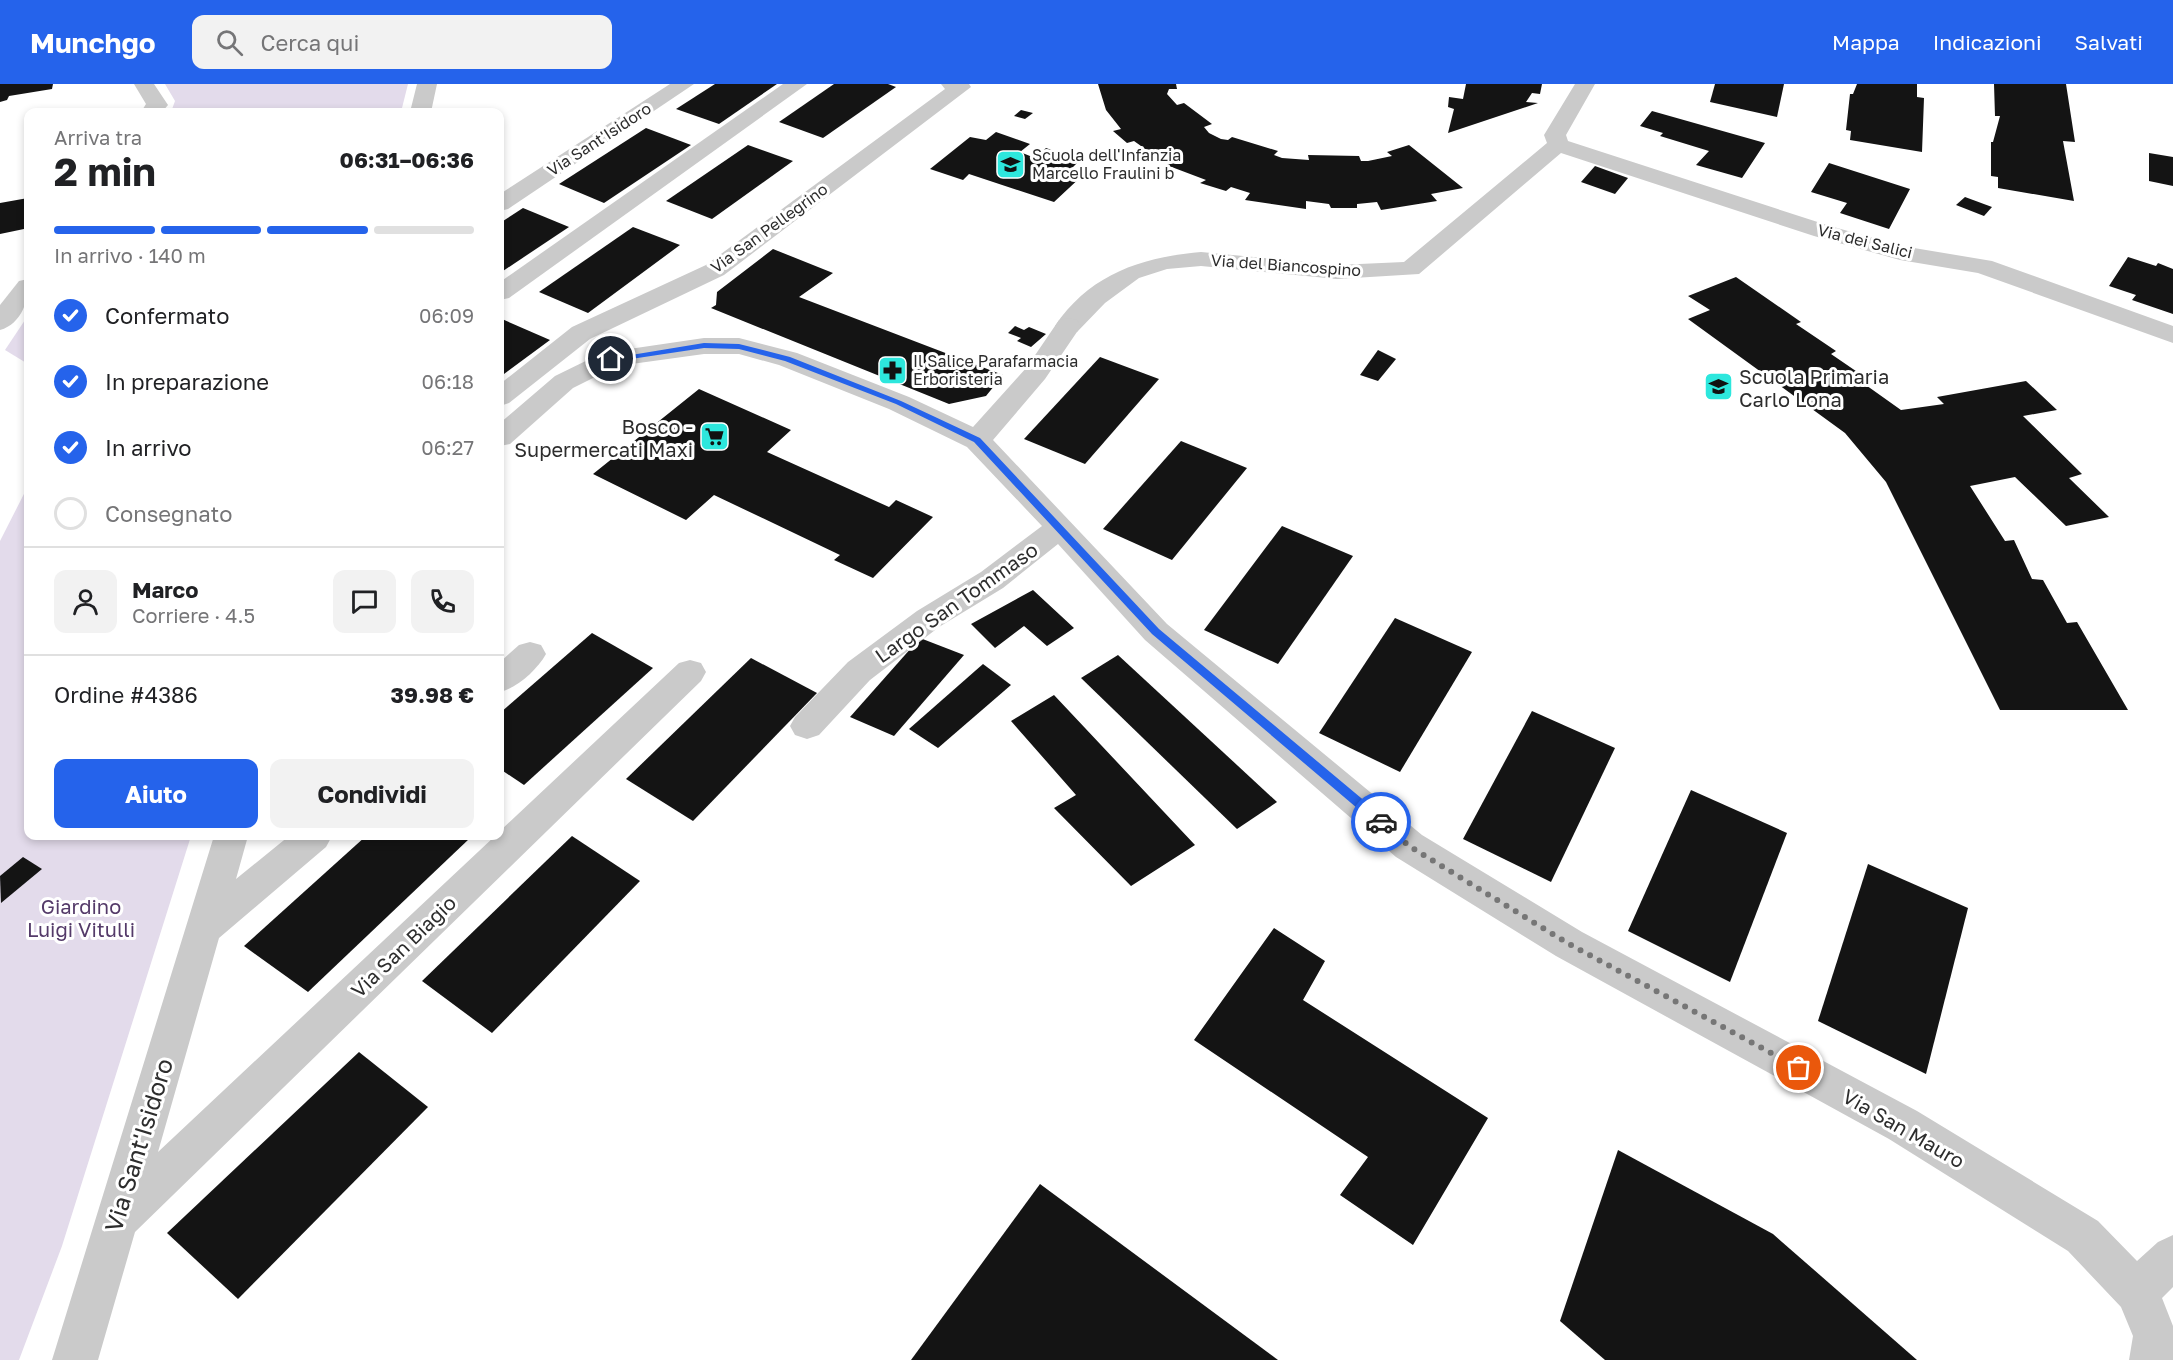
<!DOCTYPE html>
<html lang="it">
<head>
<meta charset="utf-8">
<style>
	body { margin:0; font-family:"Golos Text",sans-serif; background:#f2f2f2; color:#202124; height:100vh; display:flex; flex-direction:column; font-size:22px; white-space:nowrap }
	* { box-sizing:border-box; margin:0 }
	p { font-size:20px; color:#757577 }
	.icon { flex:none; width:33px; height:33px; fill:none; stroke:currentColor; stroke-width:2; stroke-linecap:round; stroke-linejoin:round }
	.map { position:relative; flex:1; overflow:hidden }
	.sheet { position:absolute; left:24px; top:24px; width:480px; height:732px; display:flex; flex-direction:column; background:#fff; border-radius:12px; box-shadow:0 3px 9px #0003 }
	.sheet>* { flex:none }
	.pin { position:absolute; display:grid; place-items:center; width:51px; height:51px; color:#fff; margin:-26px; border:3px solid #fff; border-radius:50%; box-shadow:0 2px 6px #0007 }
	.courier { position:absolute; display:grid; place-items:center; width:60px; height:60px; margin:-30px; border:4px solid #2563eb; border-radius:50%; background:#fff; color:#222; box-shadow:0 2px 8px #0007 }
	.headline em { font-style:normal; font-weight:700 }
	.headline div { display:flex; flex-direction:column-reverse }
	.headline { display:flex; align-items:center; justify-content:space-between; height:102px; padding:0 30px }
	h1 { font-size:39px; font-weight:700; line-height:45px }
	.bar { display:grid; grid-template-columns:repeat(4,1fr); gap:9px 6px; align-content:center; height:72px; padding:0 30px }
	.bar i { height:8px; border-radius:4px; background:#e0e0e0 }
	.bar .active { background:#2563eb }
	.bar p { grid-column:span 4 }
	.line { display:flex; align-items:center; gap:15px; padding:0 30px; border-top:2px solid #e0e0e0 }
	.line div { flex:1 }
	.round { display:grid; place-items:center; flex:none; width:63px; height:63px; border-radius:12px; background:#f2f2f2 }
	ol { padding:0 30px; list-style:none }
	li { display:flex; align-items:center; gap:18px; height:66px }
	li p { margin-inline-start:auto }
	li .icon { padding:6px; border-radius:50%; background:#2563eb; color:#fff; stroke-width:4 }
	li:last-child { color:#757577 }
	li i { width:33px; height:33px; border:3px solid #e0e0e0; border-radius:50% }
	.cta { display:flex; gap:12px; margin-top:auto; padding:12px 30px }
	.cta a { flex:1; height:69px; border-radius:12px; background:#2563eb; color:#fff; font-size:24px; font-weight:700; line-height:69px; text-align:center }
	.cta a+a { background:#f2f2f2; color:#202124 }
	header { display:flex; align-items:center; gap:36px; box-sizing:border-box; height:84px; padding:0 30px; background:#2563eb; color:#fff }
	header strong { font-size:28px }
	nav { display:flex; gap:33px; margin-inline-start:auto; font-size:21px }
	.search { width:420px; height:54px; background:#f2f2f2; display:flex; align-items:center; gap:15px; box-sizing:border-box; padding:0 21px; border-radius:12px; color:#757577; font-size:22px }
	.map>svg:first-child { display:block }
</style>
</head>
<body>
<header>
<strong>Munchgo</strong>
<div class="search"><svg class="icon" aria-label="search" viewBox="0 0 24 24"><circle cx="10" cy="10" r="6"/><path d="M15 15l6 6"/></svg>Cerca qui</div>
<nav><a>Mappa</a><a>Indicazioni</a><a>Salvati</a></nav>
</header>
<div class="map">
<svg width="2173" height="1276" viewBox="0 0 2173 1276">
	<rect width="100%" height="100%" fill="#fff"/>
	<g fill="#e3dbeb">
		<path d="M165,0H408L401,28H171L175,17Z"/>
		<path d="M25,236H28V280L5,266Z"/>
		<path d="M28,402V752H191L62,1162L19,1276H0V457Z"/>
	</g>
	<g fill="#141414">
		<path d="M0,0H53L52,5L9,12L7,16L0,18Z"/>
		<path d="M715,0H777L719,40L676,25Z"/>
		<path d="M834,0H888L896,3L823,54L779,38Z"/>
		<path d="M1098,0H1176L1177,5H1169L1167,10L1177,21L1184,19L1212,40L1204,43L1209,49L1221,55L1228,56L1232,53L1278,67L1274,71L1282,74L1309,76L1308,71L1359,72L1361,77H1368L1392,72L1387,68L1409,61L1463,104L1431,110L1437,117L1381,126L1377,118L1357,120V124H1331L1329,120L1306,117V125L1245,116L1250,109L1231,103L1226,107L1200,99L1206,96L1169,82L1134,57L1127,59L1113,47L1121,45L1106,26Z"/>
		<path d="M1466,0H1542L1540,10L1532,9L1526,18L1538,19L1448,49L1454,25L1448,23L1449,13L1463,15Z"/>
		<path d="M1715,0H1784L1777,33L1710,18Z"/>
		<path d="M1857,0H1917V13L1924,14L1922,68L1850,56L1851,47L1846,46L1850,10H1853Z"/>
		<path d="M1994,0H2066L2075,58L2063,57L2074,117L1998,104V93L1991,92V58H1993L2000,32H1995Z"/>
		<path d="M1021,26L1033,29L1025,35L1014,32Z"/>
		<path d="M1652,27L1765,59L1742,94L1696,81L1709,67L1660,52L1663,49L1640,42Z"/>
		<path d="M646,44L691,61L604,119L559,100Z"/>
		<path d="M996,48L1030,60L1020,68L1035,74L1046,64L1080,76L1071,85L1084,90L1054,118L969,90L963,96L930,85L970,53L986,56Z"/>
		<path d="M748,61L793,77L712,135L666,117Z"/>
		<path d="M2149,69L2173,73V102L2149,97Z"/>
		<path d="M1829,79L1910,105L1889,145L1840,129L1847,119L1811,108Z"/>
		<path d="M1595,82L1628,94L1615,110L1581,98Z"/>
		<path d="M1965,113L1992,123L1984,132L1956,121Z"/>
		<path d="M28,114V128L24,145L0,150V119Z"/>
		<path d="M523,124L569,143L500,189V139Z"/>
		<path d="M633,143L680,161L588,229L539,208Z"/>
		<path d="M773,165L833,189L799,213L1003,291L986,312L949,320L711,224L716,221L717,208Z"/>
		<path d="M2128,173L2156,182L2158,179L2173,185V230L2132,216L2136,211L2109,202Z"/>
		<path d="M1736,193L1801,238L1796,240L1836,267L1831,270L1869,296L1863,299L1901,326L1944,320L1937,313L2026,297L2057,326L2023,332L2082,390L2069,394L2109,433L2066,442L2015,393L1970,402L2005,457L2014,456L2032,495L2043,496L2067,539L2077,538L2128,626H2000L1886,398L1845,349L1688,235L1710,226L1688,212Z"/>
		<path d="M502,235L550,256L500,293V237Z"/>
		<path d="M1015,242L1024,246L1029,243L1046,250L1031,263L1017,257L1021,254L1008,249Z"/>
		<path d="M1378,266L1396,275L1378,297L1360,291Z"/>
		<path d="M1100,273L1159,295L1085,380L1024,355Z"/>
		<path d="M699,305L791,346L767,368L889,423L896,416L933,433L873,494L834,476L840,471L714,411L686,436L593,390Z"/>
		<path d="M1181,357L1247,384L1172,476L1103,445Z"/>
		<path d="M1282,442L1353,472L1278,580L1204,546Z"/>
		<path d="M1033,506L1074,544L1047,562L1024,542L995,564L971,540Z"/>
		<path d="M1395,534L1472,568L1400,688L1319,649Z"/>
		<path d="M592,549L653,584L524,701L500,685V629Z"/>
		<path d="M920,554L964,571L894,652L850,633Z"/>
		<path d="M1118,571L1277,718L1237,745L1081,594Z"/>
		<path d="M751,574L817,609L693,737L626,695Z"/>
		<path d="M983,580L1011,601L938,664L909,645Z"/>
		<path d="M1054,611L1195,761L1131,802L1054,724L1076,711L1011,637Z"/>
		<path d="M1532,627L1615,664L1551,798L1463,755Z"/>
		<path d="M1691,706L1787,749L1730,898L1628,847Z"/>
		<path d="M366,752H463L469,755L308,908L244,862Z"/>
		<path d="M572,752L640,797L492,949L422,897Z"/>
		<path d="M23,773L42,785L1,819L0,792Z"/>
		<path d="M1868,780L1968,824L1926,990L1818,937Z"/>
		<path d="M1274,844L1325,877L1303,916L1488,1034L1413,1161L1340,1111L1368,1073L1194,956Z"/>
		<path d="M359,968L428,1023L238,1215L167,1149Z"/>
		<path d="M1618,1066L1773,1150L1917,1276H1605L1560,1237Z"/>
		<path d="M1040,1100L1278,1276H911Z"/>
	</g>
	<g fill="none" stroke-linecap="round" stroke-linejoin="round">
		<path fill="#cacaca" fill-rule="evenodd" d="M1201,168L1337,181L1346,183L1349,188L1346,193L1337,195L1201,182L1167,185L1139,194L1105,219L1077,248L1068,250L1059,248L1055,242C1090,190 1142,173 1201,168Z"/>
		<g fill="#cacaca" fill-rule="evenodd">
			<path d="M134,0H154L168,21L162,28H141L146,20Z"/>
			<path d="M417,0H437L431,28H410Z"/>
			<path d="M670,0H694L508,125L500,127V110Z"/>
			<path d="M783,0H807L509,214L500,216V198Z"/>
			<path d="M941,0H969L971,3L724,191L590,255L509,319L500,322V300L572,243L706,181L945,5Z"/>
			<path d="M1575,0H1595L1566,51L1568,57L1830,142L1902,162L1992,177L2173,242V259L1978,189L1900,176L1814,152L1561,69L1419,190L1337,195L1328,193L1325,188L1328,183L1337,181L1404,178L1547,59L1544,51Z"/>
			<path d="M28,195C30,214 22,240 0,246V221L19,197Z"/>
			<path d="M1068,234L1077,236L1081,242L1045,295L993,356L1167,540L1422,751L1582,848L1917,1027L2098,1137L2137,1177L2158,1158L2173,1151V1203L2162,1214L2173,1242V1276H2129L2133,1252L2121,1223L2068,1167L1889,1055L1556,872L1396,773L1145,556L1058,460L1003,504L939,543L870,596L819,651L807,655L795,651L790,642L795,633L848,578L917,527L981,488L1042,442L967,363L889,325L779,281L739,270H704L617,282L573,304L510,360L500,362V339L555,292L602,269L704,254H739L797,269L909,313L973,343L1027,283L1059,236Z"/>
			<path d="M530,558L541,561L546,570C537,586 517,604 500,608V578L519,561Z"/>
			<path d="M690,576L701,579L706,588L701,597L135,1148L98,1276H52L214,752H248L236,795L289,752H332L326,763L219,854L158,1068L495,752H500V747L679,579Z"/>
		</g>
	</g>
	<path fill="#2563eb" d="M704,259L739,260L790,273L901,317L980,354L1159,545L1385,734V741H1377L1152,550L974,358L896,320L785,277L739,265L704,264L611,278L607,275Z"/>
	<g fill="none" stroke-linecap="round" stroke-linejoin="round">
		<path stroke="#767676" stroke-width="6" stroke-dasharray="0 10.8" d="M1381,738L1409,762L1569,860L1799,984"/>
	</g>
	<defs>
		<symbol id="school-square" viewBox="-11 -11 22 22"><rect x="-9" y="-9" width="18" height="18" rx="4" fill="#2de7dd" stroke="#fff"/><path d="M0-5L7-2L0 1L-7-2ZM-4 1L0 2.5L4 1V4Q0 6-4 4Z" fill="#111"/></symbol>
		<symbol id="pharmacy-square" viewBox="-11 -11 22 22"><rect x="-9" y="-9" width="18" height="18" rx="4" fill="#2de7dd" stroke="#fff"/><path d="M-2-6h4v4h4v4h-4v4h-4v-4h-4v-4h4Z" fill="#111"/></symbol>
		<symbol id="supermarket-square" viewBox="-11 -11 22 22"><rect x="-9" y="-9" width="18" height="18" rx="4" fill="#2de7dd" stroke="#fff"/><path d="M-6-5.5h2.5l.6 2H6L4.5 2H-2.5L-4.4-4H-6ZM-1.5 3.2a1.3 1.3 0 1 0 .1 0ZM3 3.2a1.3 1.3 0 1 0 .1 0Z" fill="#111"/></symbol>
	</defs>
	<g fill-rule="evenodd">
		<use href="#school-square" x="994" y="64" width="33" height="33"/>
		<use href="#pharmacy-square" x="876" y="270" width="33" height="33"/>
		<use href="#school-square" x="1702" y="286" width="33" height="33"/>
		<use href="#supermarket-square" x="698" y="336" width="33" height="33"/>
	</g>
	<g text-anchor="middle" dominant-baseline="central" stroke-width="6" stroke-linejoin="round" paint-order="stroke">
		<g font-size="16" fill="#2d2d2d" stroke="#fff">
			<text transform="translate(599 55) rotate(-33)">Via Sant'Isidoro</text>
			<text transform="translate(769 144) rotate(-36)">Via San Pellegrino</text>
			<text transform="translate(1865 157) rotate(14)">Via dei Salici</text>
			<text transform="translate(1286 181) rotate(4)">Via del Biancospino</text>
		</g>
		<g font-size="16" fill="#2d2d2d" stroke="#fff" text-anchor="start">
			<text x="1032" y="71">Scuola dell'Infanzia<tspan x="1032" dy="18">Marcello Fraulini b</tspan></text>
			<text x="913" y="277">Il Salice Parafarmacia<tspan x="913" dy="18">Erboristeria</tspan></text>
		</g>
		<g font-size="20" fill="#2d2d2d" stroke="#fff" text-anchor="start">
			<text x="1739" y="292">Scuola Primaria<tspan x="1739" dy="23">Carlo Lona</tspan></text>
			<text x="693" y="342" text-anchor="end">Bosco -<tspan x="693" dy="23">Supermercati Maxi</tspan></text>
		</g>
		<g font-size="20" fill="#2d2d2d" stroke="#fff">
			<text transform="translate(956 518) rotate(-35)">Largo San Tommaso</text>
			<text transform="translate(403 862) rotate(-44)">Via San Biagio</text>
			<text transform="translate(1904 1044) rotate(30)">Via San Mauro</text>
		</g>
		<g font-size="20" fill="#543a69" stroke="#fff">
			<text x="81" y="822">Giardino<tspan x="81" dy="23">Luigi Vitulli</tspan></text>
		</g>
		<g font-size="24" fill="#2d2d2d" stroke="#fff">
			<text transform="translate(138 1061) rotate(-73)">Via Sant'Isidoro</text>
		</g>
	</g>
</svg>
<div class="pin" style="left:1799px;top:984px;background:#ea580c"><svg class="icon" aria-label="bag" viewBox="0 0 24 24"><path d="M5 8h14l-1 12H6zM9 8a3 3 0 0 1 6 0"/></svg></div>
<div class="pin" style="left:611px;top:275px;background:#1f2937"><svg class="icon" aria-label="home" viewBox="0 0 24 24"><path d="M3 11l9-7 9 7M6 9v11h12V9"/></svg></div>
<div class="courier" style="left:1381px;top:738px"><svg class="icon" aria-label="car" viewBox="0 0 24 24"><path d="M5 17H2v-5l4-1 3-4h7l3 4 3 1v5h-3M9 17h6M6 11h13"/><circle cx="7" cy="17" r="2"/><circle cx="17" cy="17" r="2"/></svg></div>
<section class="sheet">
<div class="headline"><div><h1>2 min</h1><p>Arriva tra</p></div><em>06:31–06:36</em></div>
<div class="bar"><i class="active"></i><i class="active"></i><i class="active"></i><i></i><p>In arrivo · 140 m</p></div>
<ol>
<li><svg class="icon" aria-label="check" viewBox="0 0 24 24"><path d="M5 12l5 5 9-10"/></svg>Confermato<p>06:09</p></li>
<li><svg class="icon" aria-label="check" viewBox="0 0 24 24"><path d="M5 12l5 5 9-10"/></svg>In preparazione<p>06:18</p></li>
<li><svg class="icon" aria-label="check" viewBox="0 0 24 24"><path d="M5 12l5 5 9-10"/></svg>In arrivo<p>06:27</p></li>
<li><i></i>Consegnato</li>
</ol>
<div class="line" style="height:108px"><a class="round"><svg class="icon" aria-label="person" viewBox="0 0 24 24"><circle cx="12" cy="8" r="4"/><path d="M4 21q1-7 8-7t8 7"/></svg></a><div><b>Marco</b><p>Corriere · 4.5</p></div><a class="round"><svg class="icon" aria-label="chat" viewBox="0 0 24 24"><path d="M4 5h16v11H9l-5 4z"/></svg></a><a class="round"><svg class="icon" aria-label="phone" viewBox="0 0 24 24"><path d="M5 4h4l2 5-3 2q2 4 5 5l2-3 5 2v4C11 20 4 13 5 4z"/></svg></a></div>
<div class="line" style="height:78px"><div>Ordine #4386</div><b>39.98 €</b></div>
<div class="cta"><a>Aiuto</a><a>Condividi</a></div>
</section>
</div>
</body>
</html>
